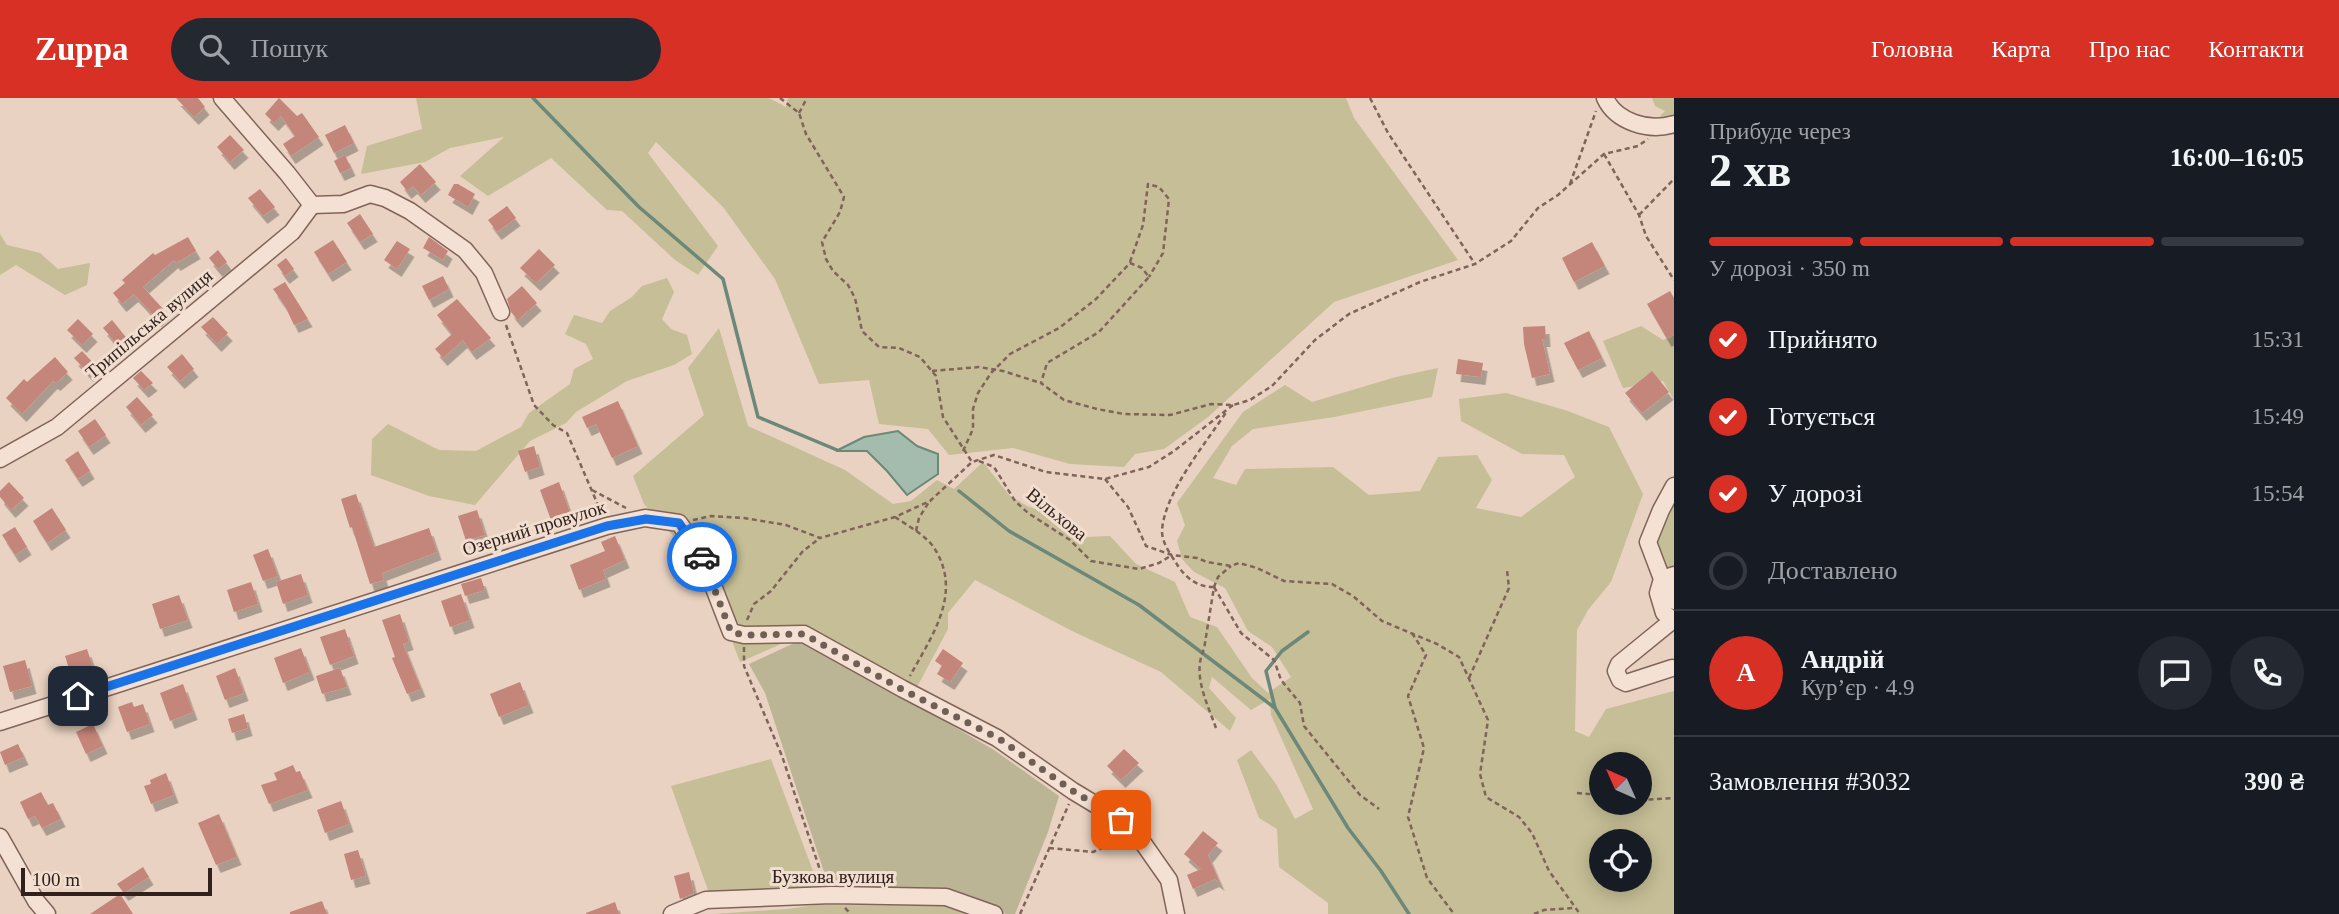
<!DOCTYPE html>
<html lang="uk">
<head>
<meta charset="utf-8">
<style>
	body { margin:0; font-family:"Times New Roman",serif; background:#242831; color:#f1f3f6; height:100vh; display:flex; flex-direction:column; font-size:26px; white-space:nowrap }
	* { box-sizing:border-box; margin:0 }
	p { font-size:23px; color:#9ea1a6 }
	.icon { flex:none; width:38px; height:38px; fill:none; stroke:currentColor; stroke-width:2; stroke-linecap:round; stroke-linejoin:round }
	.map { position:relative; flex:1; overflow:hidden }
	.details { display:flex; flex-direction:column; background:#171b24; width:665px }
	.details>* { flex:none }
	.needle { width:46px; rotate:315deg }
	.tools { position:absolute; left:1589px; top:654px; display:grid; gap:14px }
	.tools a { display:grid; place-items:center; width:63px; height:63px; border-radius:50%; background:#171b24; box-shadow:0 4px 18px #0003; font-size:35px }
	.scale { position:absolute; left:21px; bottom:18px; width:191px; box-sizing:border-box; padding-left:7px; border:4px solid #31211d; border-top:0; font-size:19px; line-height:24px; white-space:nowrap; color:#31211d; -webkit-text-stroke:5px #f1decf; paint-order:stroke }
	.pin { position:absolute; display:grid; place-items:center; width:60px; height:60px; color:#fff; margin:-30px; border-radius:14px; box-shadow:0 4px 10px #0006 }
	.courier { position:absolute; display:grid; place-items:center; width:70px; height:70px; margin:-35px; border:5px solid #1a73e8; border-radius:50%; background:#fff; color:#222; box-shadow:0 2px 9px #0007 }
	.head em { font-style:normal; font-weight:600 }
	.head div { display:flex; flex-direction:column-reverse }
	.head { display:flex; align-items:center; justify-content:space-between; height:119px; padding:0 35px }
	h1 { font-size:46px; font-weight:600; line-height:52px }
	.bar { display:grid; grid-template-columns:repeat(4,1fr); gap:10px 7px; align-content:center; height:84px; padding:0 35px }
	.bar i { height:9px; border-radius:5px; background:#363941 }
	.bar .on { background:#d93025 }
	.bar p { grid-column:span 4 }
	.line { display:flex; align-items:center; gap:18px; padding:0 35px; border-top:2px solid #363941 }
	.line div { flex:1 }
	.round { display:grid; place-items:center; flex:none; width:74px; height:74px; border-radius:37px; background:#242831 }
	ol { padding:0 35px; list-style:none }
	li { display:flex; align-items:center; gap:21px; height:77px }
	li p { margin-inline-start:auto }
	li .icon { padding:7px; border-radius:50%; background:#d93025; color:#fff; stroke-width:4 }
	li:last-child { color:#9ea1a6 }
	li i { width:38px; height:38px; border:4px solid #363941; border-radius:50% }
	header { display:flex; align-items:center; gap:42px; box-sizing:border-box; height:98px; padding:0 35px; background:#d93025; color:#fff }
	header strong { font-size:33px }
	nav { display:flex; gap:38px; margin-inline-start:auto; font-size:24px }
	.search { width:490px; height:63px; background:#242831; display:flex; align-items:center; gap:18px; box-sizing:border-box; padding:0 24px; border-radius:38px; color:#9ea1a6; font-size:26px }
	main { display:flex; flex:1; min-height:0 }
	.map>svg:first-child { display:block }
</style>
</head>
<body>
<header>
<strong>Zuppa</strong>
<div class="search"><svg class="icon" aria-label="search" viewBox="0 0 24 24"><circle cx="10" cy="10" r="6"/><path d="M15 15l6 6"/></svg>Пошук</div>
<nav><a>Головна</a><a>Карта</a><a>Про нас</a><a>Контакти</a></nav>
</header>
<main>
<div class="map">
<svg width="1674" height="816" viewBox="0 0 1674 816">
	<defs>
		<filter id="shadow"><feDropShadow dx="4.5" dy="8" stdDeviation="0" flood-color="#0004"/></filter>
	</defs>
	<rect width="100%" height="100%" fill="#e9d2c1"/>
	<g fill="#c5be96" fill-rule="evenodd">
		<path d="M416,0H769L786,9L788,0H1346L1354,20L1458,162L1334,204L1208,319L1164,351L1135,356L1124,369L1070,366L1013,350L949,357L928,331L879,326L869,282L819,286L775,181L723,109L656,44L648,55L718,148L698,177L675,162L622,113L607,112L551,60L488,98L460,78L504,39L450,50L425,64L361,76L367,48L422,31Z"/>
		<path d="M1652,0H1674V26L1668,27L1660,18L1665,13L1655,8Z"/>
		<path d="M0,136L7,147L40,155L58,171L90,165L87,187L65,197L16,167L0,177Z"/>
		<path d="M667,180L674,194L662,221L671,231L687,237L692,256L674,267L627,283L576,314L566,325L530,343L475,407L429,398L371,377L372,341L388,326L439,352L476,353L521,329L529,315L570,286L574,271L593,261L586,246L565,236L574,217L602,225L610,213L632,199L642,188Z"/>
		<path d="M1641,228L1663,242L1674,237V302L1663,283L1623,290L1603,243Z"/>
		<path d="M719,230L748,328L845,372L893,406L911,403L937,382L954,391L983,364L1009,397L1027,408L1075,425L1085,439L1110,438L1136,466L1175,484L1190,519L1217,529L1252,580L1268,595L1291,579L1272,549L1248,533L1225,490L1194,474L1182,461L1177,443L1185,427L1177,405L1243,314L1285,287L1312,304L1396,279L1438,270L1432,299L1334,319L1253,331L1232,348L1213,380L1236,387L1245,371L1333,369L1369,397L1420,393L1438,359L1477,357L1492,382L1476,410L1521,419L1575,379L1564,357L1522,356L1461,323L1459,301L1506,295L1565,312L1609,329L1643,396L1611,484L1588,512L1577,532L1575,633L1589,639L1606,611L1674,593V816H1328V805L1279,769L1277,731L1259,720L1237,662L1251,652L1276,686L1295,721L1313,711L1271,617L1270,601L1251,612L1212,579L1209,590L1236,620L1230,633L1161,574L1072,533L975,482L948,515V531L917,589L810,530L797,539L740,564L733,546L735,523L702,435L675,440L644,406L633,378L704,317L688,270ZM1601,667H1640V705H1601ZM1601,744H1640V782H1601Z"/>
		<path d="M1674,404V471C1661,470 1658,461 1654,450Z"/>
		<path d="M771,661L813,773L815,793L709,795L671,688Z"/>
		<path d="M816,807L944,808L977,816H714L787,811Z"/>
	</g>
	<path fill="#bbb595" d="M803,541L994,652L1059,698L1048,734L1015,816H1006L944,791L888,792L826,780L765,595L749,566Z"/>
	<path fill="#a3bcae" stroke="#6b8879" stroke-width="2" d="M898,333L917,348L938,356V376L907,397L887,373L867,353H836L864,339Z"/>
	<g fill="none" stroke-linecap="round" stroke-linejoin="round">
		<g stroke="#6b8879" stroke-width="3.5">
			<path d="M533,0L639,109L723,181L758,319L837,352"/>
			<path d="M959,393L1009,433L1139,507L1275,610L1348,730L1381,773L1409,816"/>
			<path d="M1275,610L1266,573L1282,553L1308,534"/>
		</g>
	</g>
	<g fill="#c4857a" filter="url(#shadow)">
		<path d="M176,0H198L205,9L194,19Z"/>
		<path d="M279,0L297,18L302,15L319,39L291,58L283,46L295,38L281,18L274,25L265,16Z"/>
		<path d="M345,27L354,45L334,55L325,37Z"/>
		<path d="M230,37L244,52L230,64L217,49Z"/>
		<path d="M345,57L351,70L340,75L334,63Z"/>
		<path d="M420,66L436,84L421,97L413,88L407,93L400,84Z"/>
		<path d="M454,86H458L475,96L468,109L448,97Z"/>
		<path d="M260,91L275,109L263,118L248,100Z"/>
		<path d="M507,108L516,120L497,134L488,122Z"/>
		<path d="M360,116L373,136L360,144L347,125Z"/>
		<path d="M188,139L196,153L176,165L174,162L143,189L165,213L157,221L134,196L122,206L113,195L125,185L122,182L153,155L155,157Z"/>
		<path d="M429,139L448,153L443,162L423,150Z"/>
		<path d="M333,142L347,164L328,176L314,154Z"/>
		<path d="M397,143L410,151L397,171L384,162Z"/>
		<path d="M1592,144L1605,168L1574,184L1562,160Z"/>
		<path d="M539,151L555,167L536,185L520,170Z"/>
		<path d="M218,152L227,164L218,171L209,160Z"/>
		<path d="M286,160L294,171L285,178L277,167Z"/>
		<path d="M443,178L449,191L429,202L422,188Z"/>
		<path d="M285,184L308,221L294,227L285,208L273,191Z"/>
		<path d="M522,188L537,205L518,222L511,214L507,201Z"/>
		<path d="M1670,193L1674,200V237L1667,241L1647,206Z"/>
		<path d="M457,201L491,240L472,254L463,242L443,260L435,251L452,236L437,217Z"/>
		<path d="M213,219L228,235L217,246L201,229Z"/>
		<path d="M78,221L93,236L82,247L67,232Z"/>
		<path d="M112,222L129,243L120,250L103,230Z"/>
		<path d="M1545,228L1546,241H1542L1550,276L1532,280L1524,246L1523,229Z"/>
		<path d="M1589,233L1602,260L1578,272L1564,245Z"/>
		<path d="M82,253L97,269L89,276L74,260Z"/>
		<path d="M182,256L194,271L180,283L167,269Z"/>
		<path d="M55,259L68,274L56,285L53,283L22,316L6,300L24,281L27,284Z"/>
		<path d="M1458,261L1483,265L1481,279L1456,276Z"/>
		<path d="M141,273L153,285L144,292L133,280Z"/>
		<path d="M1652,273L1669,294L1642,315L1625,295Z"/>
		<path d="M137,299L153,317L141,327L126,309Z"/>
		<path d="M618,303L638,348L612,360L596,326L587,330L582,319Z"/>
		<path d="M95,321L106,337L89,349L78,333Z"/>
		<path d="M534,348L540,369L525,374L518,353Z"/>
		<path d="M78,353L90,373L78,381L65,362Z"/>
		<path d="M9,384L24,400L11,412L0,399V393Z"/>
		<path d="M559,384L570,415L551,422L540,392Z"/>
		<path d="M356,396L374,449L429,430L437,454L382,475L384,482L370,486L352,429L350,430L341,401Z"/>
		<path d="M52,410L66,432L47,445L33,423Z"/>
		<path d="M477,412L485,437L466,443L458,418Z"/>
		<path d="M15,429L27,449L15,457L2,437Z"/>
		<path d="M615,438L625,462L603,472L606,481L579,492L570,467L605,453L601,444Z"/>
		<path d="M268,451L278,478L263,483L253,457Z"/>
		<path d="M301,476L308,497L283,506L276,484Z"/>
		<path d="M481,480L485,492L465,498L461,486Z"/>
		<path d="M251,484L258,506L234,514L227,492Z"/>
		<path d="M461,496L470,522L450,529L441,503Z"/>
		<path d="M179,497L188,522L160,531L152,506Z"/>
		<path d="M400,516L409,544L403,546L421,591L407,596L392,560L395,559L382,522Z"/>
		<path d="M345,531L354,558L330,567L320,539Z"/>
		<path d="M301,550L310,574L283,585L274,560Z"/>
		<path d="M87,551L95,576L73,583L65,558Z"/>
		<path d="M943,551L963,565L950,584L937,576L942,568L935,563Z"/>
		<path d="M25,562L32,588L10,594L3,568Z"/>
		<path d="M235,570L244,595L225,602L216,578Z"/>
		<path d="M340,570L347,589L322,596L316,578Z"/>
		<path d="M520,584L529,607L499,619L490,596Z"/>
		<path d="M183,586L193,614L170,623L160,595Z"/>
		<path d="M132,604L134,609L143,606L150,626L127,634L118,609Z"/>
		<path d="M244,616L248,630L232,635L228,621Z"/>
		<path d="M93,626L103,648L86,656L76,634Z"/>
		<path d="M18,646L24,659L5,667L0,654Z"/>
		<path d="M1124,651L1139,665L1121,682L1107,668Z"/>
		<path d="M293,667L296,674L300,673L308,692L269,706L261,687L277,682L274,675Z"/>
		<path d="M166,675L174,697L151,706L144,688L151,686L150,682Z"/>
		<path d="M41,694L48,707L53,705L61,721L42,730L35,718L28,721L20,704Z"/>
		<path d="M341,703L349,726L325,735L317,712Z"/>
		<path d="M219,716L237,759L216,767L198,725Z"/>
		<path d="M1203,733L1218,745L1208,757L1220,785L1215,781L1193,791L1187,777L1201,771L1184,756Z"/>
		<path d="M358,752L366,778L351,782L344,756Z"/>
		<path d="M143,769L149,779L124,795L117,786Z"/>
		<path d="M689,774L694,795L680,801L674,778Z"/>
		<path d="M120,796L133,816H90Z"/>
		<path d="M322,803L327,816H290V814Z"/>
		<path d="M615,804L619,816H586V815Z"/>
	</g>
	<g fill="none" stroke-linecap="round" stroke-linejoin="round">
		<defs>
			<g id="minor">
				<path d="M222,0L287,75L312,107"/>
				<path d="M1605,0C1616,24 1649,34 1674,26"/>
				<path d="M312,107L343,106L370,96L385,100L410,113L465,152L484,175L501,214"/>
				<path d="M0,361L57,329L292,134L312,107"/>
				<path d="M1674,477L1662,481L1669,489L1674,503"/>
				<path d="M1672,570L1626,585L1620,582L1616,573L1619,566L1673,522L1664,515L1658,495L1662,481L1648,444L1661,412L1674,388"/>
				<path d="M0,624L607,428L645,420L679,425L700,454L731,534L744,537L804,536L903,591L997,640L1073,693L1121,722L1136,735L1169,782L1176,816"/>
				<path d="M0,739L36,803L47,816"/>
				<path d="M672,816L706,802L831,797L946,799L994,816"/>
			</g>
		</defs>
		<use href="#minor" stroke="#80645a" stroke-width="19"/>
		<g stroke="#80645a" stroke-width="2.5" stroke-dasharray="5 3.5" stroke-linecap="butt">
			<path d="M780,0L799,15L806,36L844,99L840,114L822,144L826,161L833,173L848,187L855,200L862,233L879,249L899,250L920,259L936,278L943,319L972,364"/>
			<path d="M1370,0L1388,35L1475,166"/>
			<path d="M799,15L807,0"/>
			<path d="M1604,56L1639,117L1646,138L1674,182"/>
			<path d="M1570,86L1596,13"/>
			<path d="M1639,117L1674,81"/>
			<path d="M1130,164L1143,127L1148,86L1159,89L1169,101L1163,155L1149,179"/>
			<path d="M506,227L534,307L553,327L567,335L601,414"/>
			<path d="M932,273L979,269L1003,273L1041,285"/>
			<path d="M963,353L973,331V311L978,295L991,275L1010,256L1059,230L1096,201L1130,165L1142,170L1149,179L1099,234L1047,265L1041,285L1064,302L1097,311L1124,316L1170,317L1211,306L1233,307L1250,302L1272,288L1315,242L1349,216L1420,184L1475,166L1511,143L1538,110L1558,97L1604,56L1638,48L1648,41"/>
			<path d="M979,363L994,369L1015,403L1028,415L1070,442L1091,463L1139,471L1159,465L1172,457"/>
			<path d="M1105,381L1128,409L1146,448L1172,457L1197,460L1207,464L1231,468L1239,465L1257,470L1284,483L1332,486L1353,498L1382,523L1437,546L1459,559L1488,622L1480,676L1486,699L1519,719L1532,735L1549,773L1580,816"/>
			<path d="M592,392L626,410"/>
			<path d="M895,419C908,428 928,438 936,453C962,497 931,539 910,578"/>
			<path d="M693,422L711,418L744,420L786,427L820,440L895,419L930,403L972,364L994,357L1046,374L1105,381L1149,369L1174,353L1233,307"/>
			<path d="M916,433L919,420L929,404"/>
			<path d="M1214,489L1241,535L1274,562L1281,582L1300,605L1304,628L1360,697L1379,711"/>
			<path d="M1214,489C1198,489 1187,481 1178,468C1172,458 1162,446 1162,433C1164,395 1206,345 1227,313"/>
			<path d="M747,522L754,506L771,493L803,453L820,440"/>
			<path d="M1412,535L1426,557L1408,598L1424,650L1408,719L1427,780L1454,816"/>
			<path d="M744,549V568L782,658L824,784"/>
			<path d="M1469,580L1509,490L1507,472"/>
			<path d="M1216,630C1207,605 1192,576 1204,551L1214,489L1218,479L1231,468"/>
			<path d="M1577,695L1601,697"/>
			<path d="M1640,702L1674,700"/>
			<path d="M1049,750L1093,754L1123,741"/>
			<path d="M845,810L851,816"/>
			<path d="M1020,816L1069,706"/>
			<path d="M1534,816L1544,812L1574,810"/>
		</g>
		<use href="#minor" stroke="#f5e1d3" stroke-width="16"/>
	</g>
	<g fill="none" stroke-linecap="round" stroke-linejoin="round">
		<path stroke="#715f56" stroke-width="7" stroke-dasharray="0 12.6" d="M702,459L731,534L744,537L804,536L903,592L998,640L1073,693L1121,722"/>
		<path stroke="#1a73e8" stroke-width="9" d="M78,598L607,428L646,421L679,425L702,459"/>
	</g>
	<g text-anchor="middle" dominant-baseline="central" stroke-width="6" stroke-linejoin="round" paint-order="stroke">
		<g font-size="19" fill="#31211d" stroke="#f1decf">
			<text transform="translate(149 226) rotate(-40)">Трипільська вулиця</text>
			<text transform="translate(1057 416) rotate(39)">Вільхова</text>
			<text transform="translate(534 430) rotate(-17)">Озерний провулок</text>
			<text x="833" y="778">Бузкова вулиця</text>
		</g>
	</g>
</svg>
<div class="tools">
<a><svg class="needle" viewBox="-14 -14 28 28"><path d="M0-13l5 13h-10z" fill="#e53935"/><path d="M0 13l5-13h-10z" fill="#9ea1a6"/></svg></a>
<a><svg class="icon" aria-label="locate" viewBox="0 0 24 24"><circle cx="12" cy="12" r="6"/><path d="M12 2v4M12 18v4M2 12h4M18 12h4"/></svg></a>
</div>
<div class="scale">100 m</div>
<div class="pin" style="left:1121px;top:722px;background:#ea580c"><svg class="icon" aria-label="bag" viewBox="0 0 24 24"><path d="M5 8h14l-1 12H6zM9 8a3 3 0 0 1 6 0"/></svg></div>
<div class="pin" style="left:78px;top:598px;background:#1f2937"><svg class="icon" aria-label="home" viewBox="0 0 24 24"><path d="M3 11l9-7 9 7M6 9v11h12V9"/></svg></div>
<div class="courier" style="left:702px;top:459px"><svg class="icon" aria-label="car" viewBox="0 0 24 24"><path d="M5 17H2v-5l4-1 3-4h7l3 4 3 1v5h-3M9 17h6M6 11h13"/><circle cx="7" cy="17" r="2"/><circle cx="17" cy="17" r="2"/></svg></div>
</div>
<section class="details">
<div class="head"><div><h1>2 хв</h1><p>Прибуде через</p></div><em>16:00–16:05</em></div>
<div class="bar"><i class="on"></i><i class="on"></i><i class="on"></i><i></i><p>У дорозі · 350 m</p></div>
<ol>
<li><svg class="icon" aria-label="check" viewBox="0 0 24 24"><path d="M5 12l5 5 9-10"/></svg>Прийнято<p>15:31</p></li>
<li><svg class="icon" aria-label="check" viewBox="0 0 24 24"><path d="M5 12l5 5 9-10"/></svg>Готується<p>15:49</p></li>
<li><svg class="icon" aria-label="check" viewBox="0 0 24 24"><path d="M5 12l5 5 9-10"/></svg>У дорозі<p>15:54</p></li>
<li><i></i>Доставлено</li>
</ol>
<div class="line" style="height:126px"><b class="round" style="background:#d93025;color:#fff">А</b><div><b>Андрій</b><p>Кур’єр · 4.9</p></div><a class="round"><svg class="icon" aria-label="chat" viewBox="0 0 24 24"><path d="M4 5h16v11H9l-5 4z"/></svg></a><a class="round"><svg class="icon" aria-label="phone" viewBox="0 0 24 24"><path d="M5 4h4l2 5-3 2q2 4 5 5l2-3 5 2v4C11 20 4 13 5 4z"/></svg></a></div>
<div class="line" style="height:91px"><div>Замовлення #3032</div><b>390 ₴</b></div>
</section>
</main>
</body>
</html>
